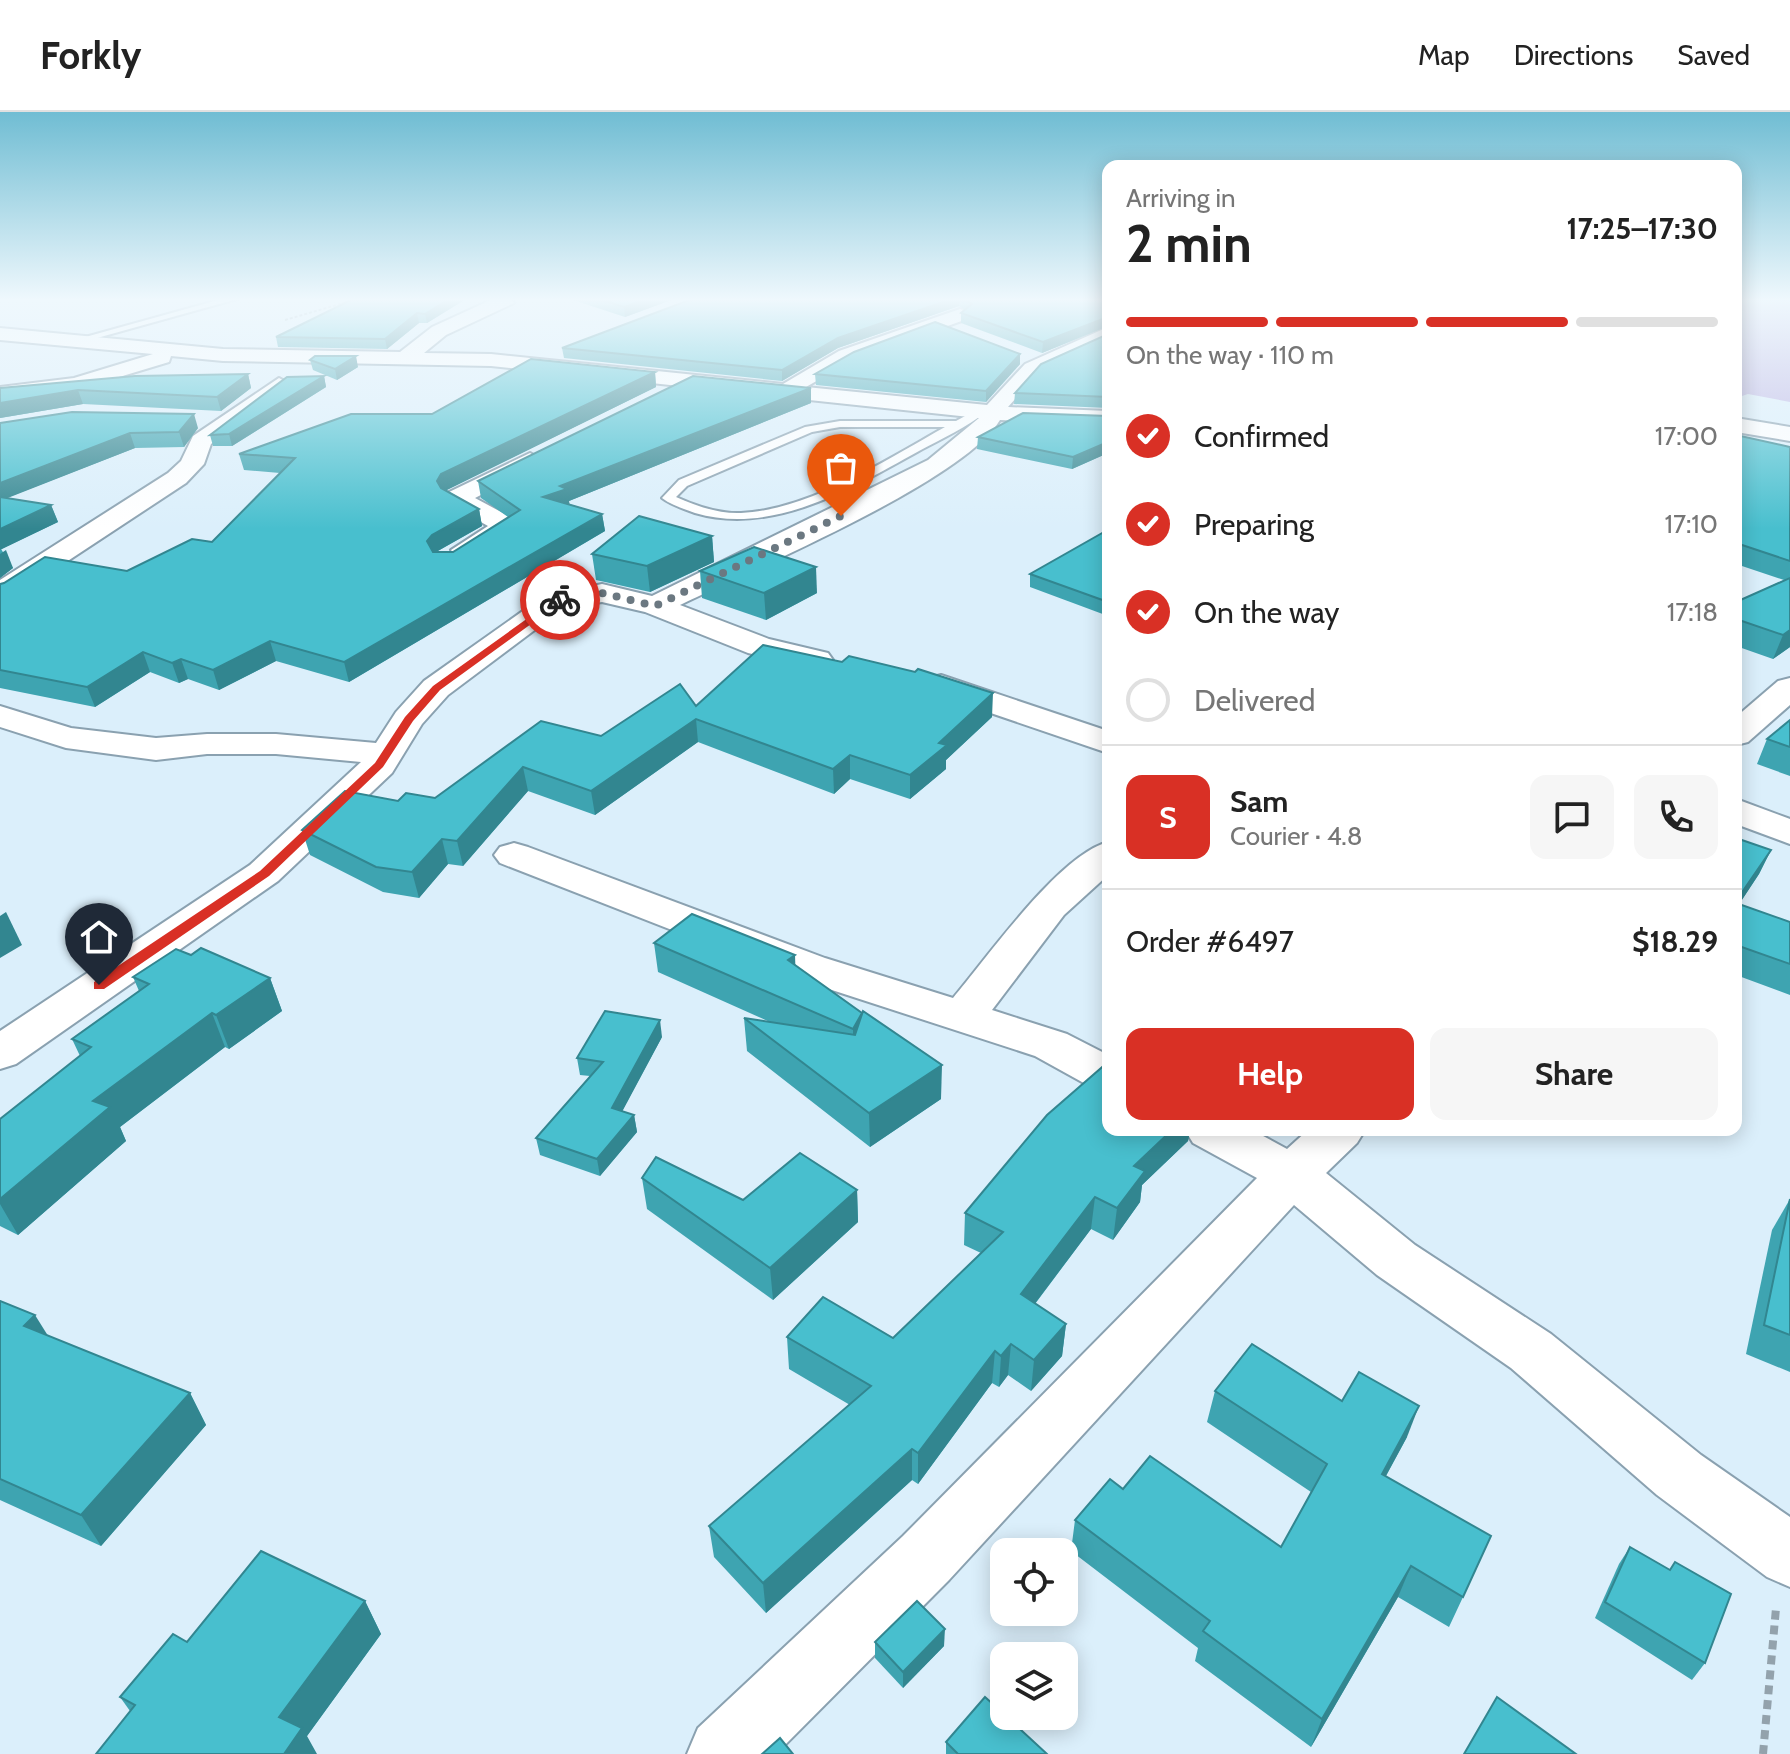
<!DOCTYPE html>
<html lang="en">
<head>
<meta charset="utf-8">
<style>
	body { margin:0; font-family:Cabin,sans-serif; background:#f6f6f6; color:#222; height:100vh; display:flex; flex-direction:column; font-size:30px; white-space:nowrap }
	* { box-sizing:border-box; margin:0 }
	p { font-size:26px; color:#767676 }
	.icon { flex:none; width:44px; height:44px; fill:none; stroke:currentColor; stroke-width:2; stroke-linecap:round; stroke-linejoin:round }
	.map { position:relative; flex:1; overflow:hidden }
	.side { position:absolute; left:1102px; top:48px; width:640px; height:976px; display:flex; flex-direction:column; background:#fff; border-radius:16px; box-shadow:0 4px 20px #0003 }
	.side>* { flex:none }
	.controls { position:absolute; left:990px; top:1426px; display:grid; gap:16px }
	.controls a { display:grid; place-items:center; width:88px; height:88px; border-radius:16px; background:#fff; box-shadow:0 4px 20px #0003; font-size:40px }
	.pin { position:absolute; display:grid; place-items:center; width:68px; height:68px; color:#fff; margin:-82px -34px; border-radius:50% 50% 50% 0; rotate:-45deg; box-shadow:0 0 8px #0007 }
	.pin .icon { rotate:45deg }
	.courier { position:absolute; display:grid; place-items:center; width:80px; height:80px; margin:-40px; border:6px solid #d93025; border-radius:50%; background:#fff; color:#222; box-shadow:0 2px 10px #0007 }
	.summary em { font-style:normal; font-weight:700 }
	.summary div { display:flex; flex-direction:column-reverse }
	.summary { display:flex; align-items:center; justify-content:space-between; height:136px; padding:0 24px }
	h1 { font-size:52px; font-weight:700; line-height:60px }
	.bar { display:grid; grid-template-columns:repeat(4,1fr); gap:12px 8px; align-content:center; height:96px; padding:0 24px }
	.bar i { height:10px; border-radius:6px; background:#e0e0e0 }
	.bar .active { background:#d93025 }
	.bar p { grid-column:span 4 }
	.line { display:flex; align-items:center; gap:20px; padding:0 24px; border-top:2px solid #e0e0e0 }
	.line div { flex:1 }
	.round { display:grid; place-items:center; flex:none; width:84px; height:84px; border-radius:16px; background:#f6f6f6 }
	ol { padding:0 24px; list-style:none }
	li { display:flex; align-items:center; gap:24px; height:88px }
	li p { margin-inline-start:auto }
	li .icon { padding:8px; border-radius:50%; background:#d93025; color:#fff; stroke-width:4 }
	li:last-child { color:#767676 }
	li i { width:44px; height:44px; border:4px solid #e0e0e0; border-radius:50% }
	.action { display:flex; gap:16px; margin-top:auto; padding:16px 24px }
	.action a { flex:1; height:92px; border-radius:16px; background:#d93025; color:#fff; font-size:32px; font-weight:700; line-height:92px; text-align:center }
	.action a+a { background:#f6f6f6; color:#222 }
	header { display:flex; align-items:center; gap:48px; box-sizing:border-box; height:112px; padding:0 40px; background:#fff; border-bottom:2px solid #e0e0e0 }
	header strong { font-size:38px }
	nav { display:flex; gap:44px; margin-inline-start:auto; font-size:28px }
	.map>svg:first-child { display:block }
</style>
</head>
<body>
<header>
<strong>Forkly</strong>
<nav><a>Map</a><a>Directions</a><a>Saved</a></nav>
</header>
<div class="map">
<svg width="1790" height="1642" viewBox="0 0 1790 1642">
	<rect width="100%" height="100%" fill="#dbeffb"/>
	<path fill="#bdb4e3" d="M1736,187H1790V290L1748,282L1736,286Z"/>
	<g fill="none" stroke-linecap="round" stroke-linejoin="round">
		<defs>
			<g id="service">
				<path d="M222,187H237L79,231L71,229Z"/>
				<path d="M978,297L987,299C968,315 941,327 919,339C852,376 773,424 695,401C684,397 671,393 662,386L679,368L805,315L840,309H956ZM840,315H945C886,348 809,398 741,401C719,402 696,394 676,385L687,374L812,320Z"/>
			</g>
			<g id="minor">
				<path d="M493,187H511L514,191L446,223L424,241L491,242L783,272L839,239L960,197L967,199V207L853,248L806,275L987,293L1025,252L1108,215V228L1039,260L1008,295L1108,299V313L1000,308C964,369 751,458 680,493L769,527L828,541L833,548L828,555L817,557L748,541L645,500L602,490L564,496L448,583L422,612L392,661L278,769L16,952L0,957V919L250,753L361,650L276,642H207L156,648L66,636L0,615V594L71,616L156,626L207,622H276L376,631L396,600L424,569L544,484L602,472L652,484L928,348L979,306L491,254L223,249L171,244L169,250L76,278L0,287V275L74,266L153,242L0,228V216L223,237L400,240L432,215Z"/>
				<path d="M279,266L290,272L286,276L211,332L204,352L186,371L10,487L0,490V468L168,361L181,349L193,324Z"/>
				<path d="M1736,306L1790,315V329L1736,320Z"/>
				<path d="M530,341L542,348L539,353L475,386L516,408L520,414L516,420L475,444H455L451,438L488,414L447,391L443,386L447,381Z"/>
				<path d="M941,563L1108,619V641L929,580L925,573L929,566Z"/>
				<path d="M1790,566V593L1748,630L1736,633V605L1778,569Z"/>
				<path d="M1736,687L1790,707V732L1736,712Z"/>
				<path d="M1108,730V763L1064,803L992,898L1067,922L1108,943V979L1091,975L1035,944L795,866L500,751L494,743L500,735L514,731L528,735L825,846L953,886C987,846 1059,743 1108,730Z"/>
				<path d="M1185,1018H1252L1287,1037L1308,1018H1365L1357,1031L1326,1061L1415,1133L1551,1222L1701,1343L1790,1405V1475L1767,1465L1657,1383L1511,1256L1377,1163L1294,1093L949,1468L776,1642H687L698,1616L903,1424L1257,1066L1193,1031Z"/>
			</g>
		</defs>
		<use href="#service" stroke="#8aa1b0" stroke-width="4"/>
		<use href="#minor" stroke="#8aa1b0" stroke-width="4"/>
		<path stroke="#93a2ac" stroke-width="2" stroke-dasharray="3 2" stroke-linecap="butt" d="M285,208L357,187"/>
		<path stroke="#93a2ac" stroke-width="8" stroke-dasharray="9 6" stroke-linecap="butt" d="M1763,1642L1776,1496"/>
		<use href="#service" fill="#fff" fill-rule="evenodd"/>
		<use href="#minor" fill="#fff" fill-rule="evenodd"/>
	</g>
	<g fill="#3ea4b1">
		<path d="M466,187L427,211H419L387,237L278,235L276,225Z"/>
		<path d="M570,187H674L625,205Z"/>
		<path d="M692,187H1108V214L1042,241L961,211V201L965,198L959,194L838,236L782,269L564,246L562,236Z"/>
		<path d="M1108,222V296L1014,292L1015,281Z"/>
		<path d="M1020,242V252L986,290L816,273L815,262Z"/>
		<path d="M310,248L358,255L337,268L313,258Z"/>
		<path d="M655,260L656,275L446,378L479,397L482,414L436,440H453L508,405L481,386L478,369L811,276V291L569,389V392L602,402L605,419L349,570L276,549L219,578L188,567L179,571L150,560L95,595L0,576V472L127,459L212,430L280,361L244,358L239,342L432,302Z"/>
		<path d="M248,262L251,276L221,299L83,292L0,306V276Z"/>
		<path d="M324,264L326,275L232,334H213L210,323Z"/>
		<path d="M1108,304V341L1072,357L977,337L978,325Z"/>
		<path d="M0,311L198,316L184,335L135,336L6,386L51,393L58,410L1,437L13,456L0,466Z"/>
		<path d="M1736,323L1790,335V535L1773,547L1736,534V490L1784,468L1736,452Z"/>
		<path d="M1108,421V504L1030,475V462Z"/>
		<path d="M712,424L714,450L650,480L596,468L592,442Z"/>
		<path d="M700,459L817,481L766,508L702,486Z"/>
		<path d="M696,594L992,605L946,648V657L910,687L850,667L834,682L698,630L595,703L528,679L463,754L448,752L419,786L383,780L310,743L302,718L398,689L435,686L601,624Z"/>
		<path d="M1790,608V664L1757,652L1767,627Z"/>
		<path d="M1736,726L1771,738L1759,762L1739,792L1790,810V883L1736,863Z"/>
		<path d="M654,831L795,853L941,987L870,1035L747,939L744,906L770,910L658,860Z"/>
		<path d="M191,843L270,866L282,899L229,937L225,935L120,1015L126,1029L18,1123L0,1114V1007L80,944L72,927L139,879L133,865Z"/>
		<path d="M662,925L622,999L634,1003L637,1020L600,1064L540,1043L536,1026L590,964L580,963L577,946Z"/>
		<path d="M1108,1018H1190L1188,1029L1142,1073L1140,1090L1113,1128L1091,1117L1035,1192L1066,1212L1062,1244L1031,1279L1008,1263L999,1275L992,1271L918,1372L912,1368L766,1501L714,1445L709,1414L850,1293L789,1257L787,1225L893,1226L981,1141L964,1133L965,1101Z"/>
		<path d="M642,1066L743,1088L857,1078L858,1110L773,1188L647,1097Z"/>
		<path d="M1790,1087V1260L1746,1242L1772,1118Z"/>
		<path d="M0,1189L48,1224L190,1281L206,1313L101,1434L0,1388Z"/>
		<path d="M1215,1279L1342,1289L1407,1325L1386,1364L1463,1485L1449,1515L1398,1485L1311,1635L1195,1549L1198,1536L1071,1439L1075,1408L1123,1377L1281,1435L1311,1380L1207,1310Z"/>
		<path d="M1630,1435L1705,1551L1692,1568L1595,1506L1619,1452Z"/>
		<path d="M365,1489L381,1522L307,1624L130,1599L120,1585L187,1530Z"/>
		<path d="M875,1530L944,1534L903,1576L875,1546Z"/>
		<path d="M946,1630L1047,1642H946Z"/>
	</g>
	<g fill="#328690">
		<path d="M449,187H466L427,211L425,202Z"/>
		<path d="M647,187H674L625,205L624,195Z"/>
		<path d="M952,187H959V194L838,236L782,269V258L838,226Z"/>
		<path d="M417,201L419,211L387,237L385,227Z"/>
		<path d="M1108,205V214L1042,241L1043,230Z"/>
		<path d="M1020,242V252L986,290V279Z"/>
		<path d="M356,244L358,255L337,268L335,257Z"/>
		<path d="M655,260L656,275L445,379L440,386L437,369L441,362Z"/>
		<path d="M248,262L251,276L221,299L217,285Z"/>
		<path d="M324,264L326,275L232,334L229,322Z"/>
		<path d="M811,276V291L569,389L570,394L543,385L560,374Z"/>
		<path d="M78,278L83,292L0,306V291Z"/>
		<path d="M194,302L198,316L184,335L179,320Z"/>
		<path d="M130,321L135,336L0,389V371Z"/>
		<path d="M1108,330V341L1072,357L1073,345Z"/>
		<path d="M51,393L58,410L0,438V417Z"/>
		<path d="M479,397L482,414L436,440L430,447L427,429L432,423Z"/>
		<path d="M602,402L605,419L349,570L344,550Z"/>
		<path d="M712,424L714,450L650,480L647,454Z"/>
		<path d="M6,438L13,456L0,466V442Z"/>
		<path d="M816,455L817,481L766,508L764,481Z"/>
		<path d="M1790,518V535L1773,547L1783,523Z"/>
		<path d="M270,529L276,549L219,578L213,558Z"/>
		<path d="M143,540L150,560L95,595L87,575Z"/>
		<path d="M181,547L188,567L179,571L172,551Z"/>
		<path d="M993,581L992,605L946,648V657L910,687V663L939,631Z"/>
		<path d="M696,607L698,630L595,703L591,679Z"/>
		<path d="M850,643V667L834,682L833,657Z"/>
		<path d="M523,655L528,679L463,754L457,729Z"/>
		<path d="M442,727L448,752L419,786L412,760Z"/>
		<path d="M1771,738L1759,762L1736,797V789Z"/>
		<path d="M6,800L22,833L0,846V804Z"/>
		<path d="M795,843L796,872L788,848Z"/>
		<path d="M270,866L282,899L229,937L216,903Z"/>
		<path d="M212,901L225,935L120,1015L126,1029L18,1123L0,1092V1087L93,989Z"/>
		<path d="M862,901L853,947V917Z"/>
		<path d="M660,908L662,925L615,1013L612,996Z"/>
		<path d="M942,953L941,987L870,1035L869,1001Z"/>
		<path d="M634,1003L637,1020L600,1064L597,1047Z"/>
		<path d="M1172,1018H1190L1188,1029L1142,1073L1140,1090L1113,1128L1117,1096L1134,1054Z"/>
		<path d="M857,1078L858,1110L773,1188L770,1156Z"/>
		<path d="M1095,1085L1091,1117L1018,1214L1021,1182Z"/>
		<path d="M35,1203L55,1235L24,1214Z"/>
		<path d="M1066,1212L1062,1244L1031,1279L1034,1248Z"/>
		<path d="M1011,1232L1008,1263L999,1275L1001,1244Z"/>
		<path d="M995,1239L992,1271L918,1372V1341Z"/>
		<path d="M190,1281L206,1313L101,1434L81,1403Z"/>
		<path d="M1419,1294L1407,1325L1370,1393L1382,1362Z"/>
		<path d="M912,1337V1368L766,1501L763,1471Z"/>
		<path d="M1411,1454L1398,1485L1311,1635L1322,1607Z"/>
		<path d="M365,1489L381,1522L307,1624L317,1642H284L279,1605Z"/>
		<path d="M945,1517L944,1534L903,1576V1560Z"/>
	</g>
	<g fill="#48bfce" stroke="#328690" stroke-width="2">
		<path d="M353,187H449L425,202L417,201L385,227L276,225Z"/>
		<path d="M599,187H647L624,195Z"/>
		<path d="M692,187H952L838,226L782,258L562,236Z"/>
		<path d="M963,187H1108V205L1043,230L961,201L972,192Z"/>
		<path d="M935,210L1020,242L986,279L815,262L854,240Z"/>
		<path d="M1108,222V285L1015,281L1041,252Z"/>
		<path d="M315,244H356L335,257L310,248Z"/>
		<path d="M531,247L655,260L441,362L437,369L441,376L479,397L432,423L427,429L433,440H453L520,398L478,369L693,264L811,276L560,374L567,377L543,385L602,402L344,550L270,529L213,558L181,547L172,551L143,540L87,575L0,558V472L4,471L45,445L127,459L192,427L212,430L295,346L239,342L351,302H432Z"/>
		<path d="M248,262L217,285L78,278L0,291V276L135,264Z"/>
		<path d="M324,264L229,322L210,323L287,265Z"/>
		<path d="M72,300L194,302L179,320L130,321L0,371V311Z"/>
		<path d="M1023,301L1108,304V330L1073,345L978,325Z"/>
		<path d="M1736,323L1790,335V449L1736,431Z"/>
		<path d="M0,385L51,393L0,417Z"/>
		<path d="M639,404L712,424L647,454L592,442Z"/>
		<path d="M1104,420L1108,421V490L1030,462Z"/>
		<path d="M754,435L816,455L764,481L700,459Z"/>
		<path d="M1790,466V518L1783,523L1736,507V490Z"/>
		<path d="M763,533L842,550L849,544L915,560L918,557L993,581L939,631L947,633L910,663L850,643L833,657L696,607L591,679L523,655L457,729L442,727L412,760L376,755L302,718L345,679L398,689L406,681L435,686L541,609L601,624L680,572L696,594Z"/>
		<path d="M1790,608V635L1767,627Z"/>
		<path d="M1736,726L1771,738L1736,789Z"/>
		<path d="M1736,791L1790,810V852L1736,833Z"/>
		<path d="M692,802L795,843L788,848L862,901L853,917L654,831Z"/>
		<path d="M201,836L270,866L216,903L212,901L93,989L110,995L0,1087V1007L91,935L72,927L149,872L133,865L176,837L191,843Z"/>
		<path d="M605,899L660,908L612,996L634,1003L597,1047L536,1026L603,950L577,946Z"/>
		<path d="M863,899L942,953L869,1001L744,906L855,923Z"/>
		<path d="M1108,950V1018H1172L1134,1054L1145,1059L1117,1096L1095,1085L1021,1182L1066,1212L1034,1248L1011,1232L1001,1244L995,1239L918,1341L912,1337L763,1471L709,1414L871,1274L787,1225L823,1185L893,1226L1003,1120L965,1101L1047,1003Z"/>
		<path d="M800,1041L857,1078L770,1156L642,1066L656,1045L743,1088Z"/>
		<path d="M1790,1087V1223L1764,1213Z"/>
		<path d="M0,1189L35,1203L24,1214L190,1281L81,1403L0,1367Z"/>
		<path d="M1252,1232L1342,1289L1359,1260L1419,1294L1382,1362L1491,1424L1463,1485L1411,1454L1322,1607L1203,1519L1210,1509L1075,1408L1110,1367L1123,1377L1150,1344L1281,1435L1327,1352L1215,1279Z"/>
		<path d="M1630,1435L1670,1458L1675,1450L1731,1482L1705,1551L1605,1490Z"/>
		<path d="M261,1439L365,1489L279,1605L302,1616L284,1642H96L135,1593L120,1585L173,1522L187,1530Z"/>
		<path d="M917,1489L945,1517L903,1560L875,1530Z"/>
		<path d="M985,1585L1004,1602V1604H1006L1047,1642H958L946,1630Z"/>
		<path d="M1497,1585L1576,1642H1464Z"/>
		<path d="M780,1626L793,1642H762Z"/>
	</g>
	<linearGradient id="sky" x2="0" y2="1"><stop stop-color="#70bdd3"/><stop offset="0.45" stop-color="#eff8fd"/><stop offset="1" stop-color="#eff8fd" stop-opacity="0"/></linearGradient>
	<rect width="1790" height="417" fill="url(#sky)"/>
	<path fill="#d93025" d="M556,486L564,488L440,578L413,609L383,655L269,764L104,877H94V870L260,759L375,651L405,605L433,574Z"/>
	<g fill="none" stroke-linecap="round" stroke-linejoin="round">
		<path stroke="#6b7881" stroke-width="8" stroke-dasharray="0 14.4" d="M560,488L602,481L655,494L841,404"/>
	</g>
</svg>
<div class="controls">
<a><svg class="icon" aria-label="locate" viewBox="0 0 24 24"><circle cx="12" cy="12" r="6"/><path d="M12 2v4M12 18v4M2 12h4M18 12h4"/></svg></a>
<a><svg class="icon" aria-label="layers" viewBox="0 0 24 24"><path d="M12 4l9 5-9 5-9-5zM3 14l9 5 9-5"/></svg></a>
</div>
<div class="pin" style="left:841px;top:404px;background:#ea580c"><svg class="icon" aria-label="bag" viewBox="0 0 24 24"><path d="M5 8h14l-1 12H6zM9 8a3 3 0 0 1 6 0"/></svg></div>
<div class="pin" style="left:99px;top:873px;background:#1f2937"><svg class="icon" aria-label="home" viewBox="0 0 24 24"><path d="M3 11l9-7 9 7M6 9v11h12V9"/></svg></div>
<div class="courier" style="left:560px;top:488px"><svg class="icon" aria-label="bike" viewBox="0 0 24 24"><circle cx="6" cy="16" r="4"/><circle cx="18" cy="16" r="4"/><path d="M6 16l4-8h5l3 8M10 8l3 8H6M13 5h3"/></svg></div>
<section class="side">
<div class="summary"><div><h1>2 min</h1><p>Arriving in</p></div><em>17:25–17:30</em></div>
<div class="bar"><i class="active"></i><i class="active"></i><i class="active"></i><i></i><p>On the way · 110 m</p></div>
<ol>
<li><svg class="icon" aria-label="check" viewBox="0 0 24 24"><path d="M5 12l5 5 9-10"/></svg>Confirmed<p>17:00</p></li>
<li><svg class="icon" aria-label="check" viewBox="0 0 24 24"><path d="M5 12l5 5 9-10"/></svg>Preparing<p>17:10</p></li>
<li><svg class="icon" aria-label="check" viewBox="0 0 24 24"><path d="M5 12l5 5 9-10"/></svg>On the way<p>17:18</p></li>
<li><i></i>Delivered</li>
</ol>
<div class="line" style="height:144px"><b class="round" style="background:#d93025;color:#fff">S</b><div><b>Sam</b><p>Courier · 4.8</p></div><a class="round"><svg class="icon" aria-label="chat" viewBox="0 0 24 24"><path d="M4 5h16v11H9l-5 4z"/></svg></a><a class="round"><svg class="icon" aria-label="phone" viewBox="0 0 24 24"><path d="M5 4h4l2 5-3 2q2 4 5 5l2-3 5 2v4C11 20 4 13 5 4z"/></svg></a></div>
<div class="line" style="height:104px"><div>Order #6497</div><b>$18.29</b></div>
<div class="action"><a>Help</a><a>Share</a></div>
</section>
</div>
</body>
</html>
